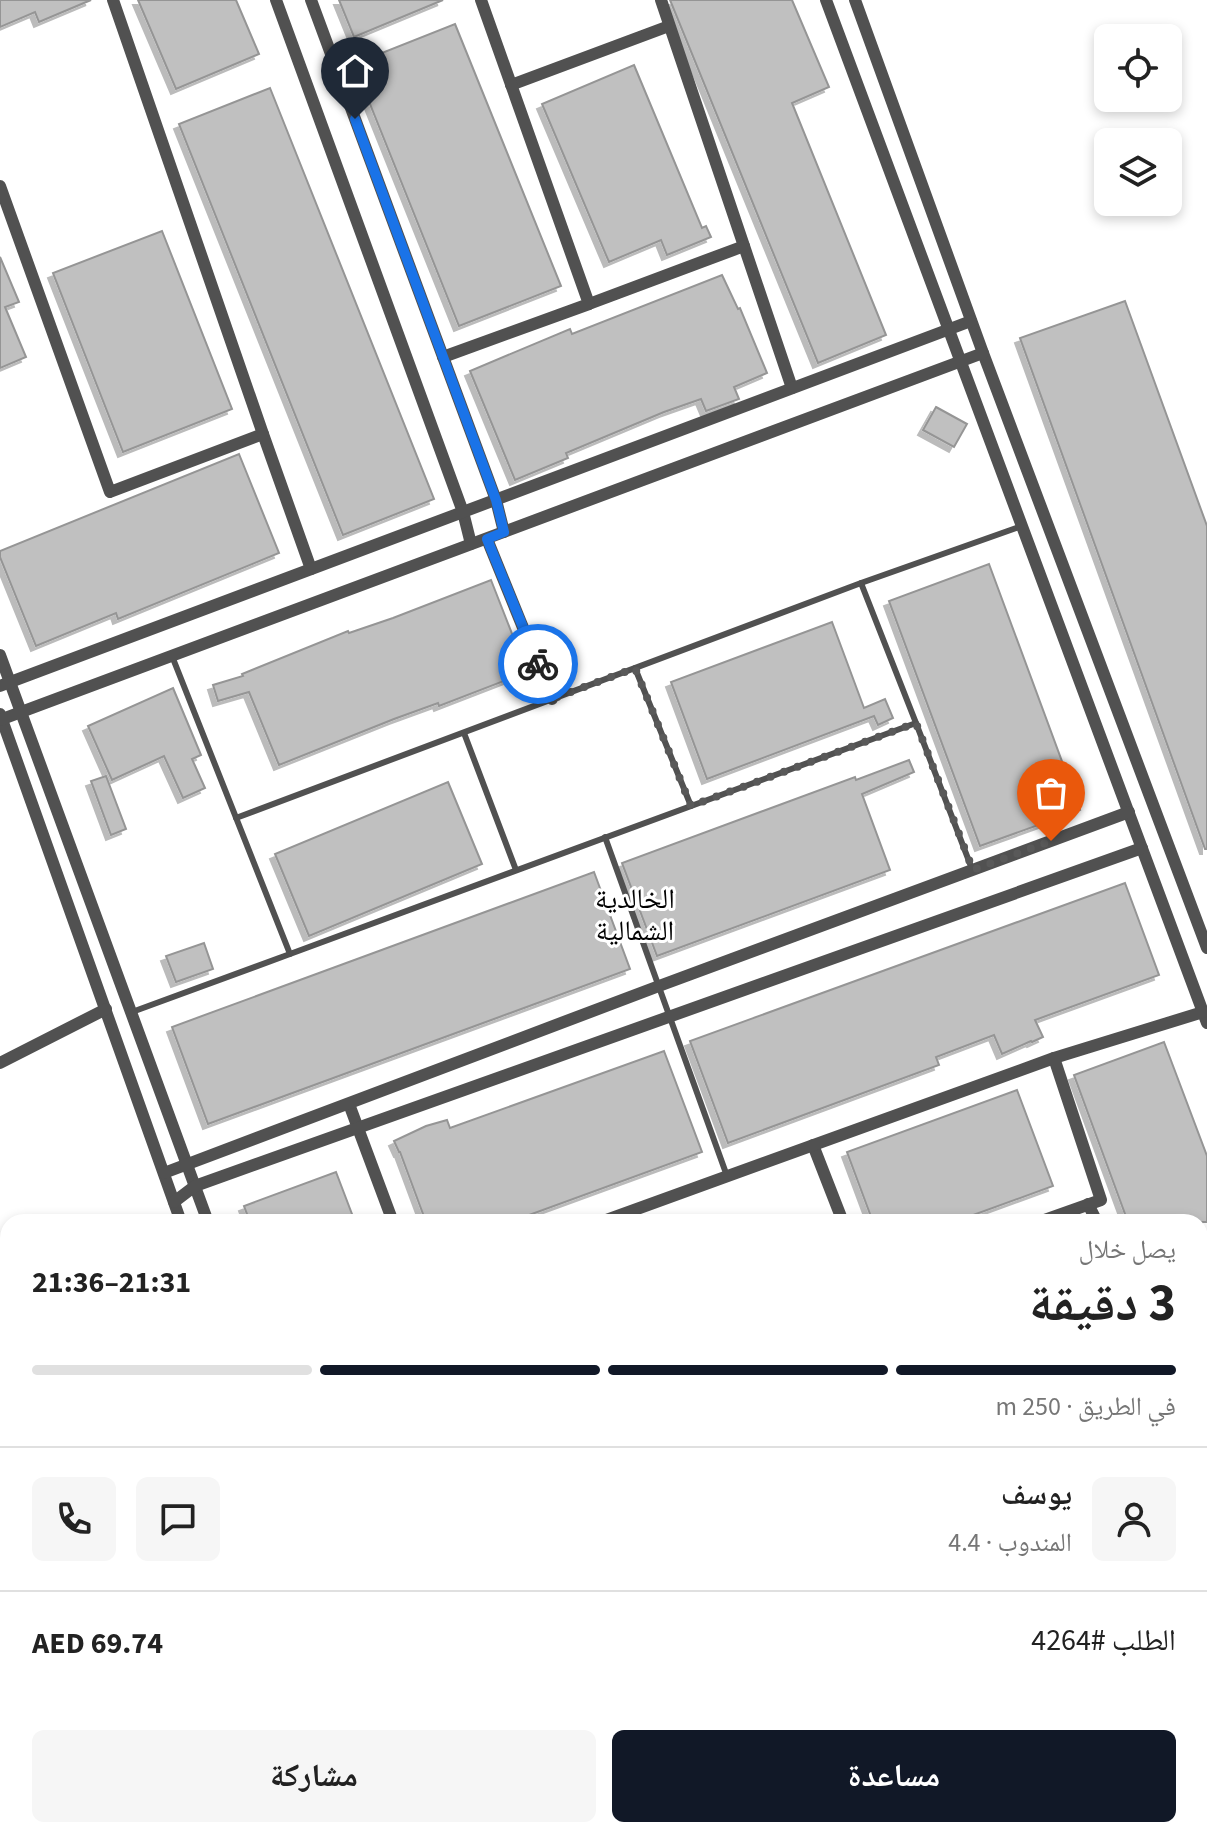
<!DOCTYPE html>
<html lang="ar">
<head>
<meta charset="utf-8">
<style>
	body { margin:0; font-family:"Source Sans 3","Noto Naskh Arabic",sans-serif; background:#f6f6f6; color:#222; direction:rtl; height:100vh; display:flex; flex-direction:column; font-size:30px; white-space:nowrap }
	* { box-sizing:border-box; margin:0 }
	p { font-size:26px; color:#767676 }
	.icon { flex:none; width:44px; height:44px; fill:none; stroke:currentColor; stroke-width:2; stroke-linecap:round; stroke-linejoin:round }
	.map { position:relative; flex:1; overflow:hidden; direction:ltr }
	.sheet { position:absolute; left:0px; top:1214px; width:1208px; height:624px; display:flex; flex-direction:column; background:#fff; border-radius:24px 24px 0 0; box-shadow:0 4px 12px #0003; direction:rtl }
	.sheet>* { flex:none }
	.tools { position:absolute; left:1094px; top:24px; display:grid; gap:16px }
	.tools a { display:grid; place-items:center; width:88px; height:88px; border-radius:12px; background:#fff; box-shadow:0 4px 12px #0003; font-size:40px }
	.pin { position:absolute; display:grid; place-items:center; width:68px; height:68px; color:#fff; margin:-82px -34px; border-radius:50% 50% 50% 0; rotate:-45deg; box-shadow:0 0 8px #0007 }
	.pin .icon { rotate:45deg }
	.courier { position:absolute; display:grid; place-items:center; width:80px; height:80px; margin:-40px; border:6px solid #1a73e8; border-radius:50%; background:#fff; color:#222; box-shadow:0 2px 10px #0007 }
	.headline em { font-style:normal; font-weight:700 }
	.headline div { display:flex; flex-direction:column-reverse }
	.headline { display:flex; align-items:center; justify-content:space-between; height:136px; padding:0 32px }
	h1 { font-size:52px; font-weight:700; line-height:60px }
	.bar { display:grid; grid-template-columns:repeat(4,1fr); gap:12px 8px; align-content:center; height:96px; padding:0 32px }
	.bar i { height:10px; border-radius:6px; background:#e0e0e0 }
	.bar .active { background:#111827 }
	.bar p { grid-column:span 4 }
	.line { display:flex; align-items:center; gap:20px; padding:0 32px; border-top:2px solid #e0e0e0 }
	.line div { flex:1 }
	.round { display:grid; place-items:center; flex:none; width:84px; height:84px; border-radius:12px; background:#f6f6f6 }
	.action { display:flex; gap:16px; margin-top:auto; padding:16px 32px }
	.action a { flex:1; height:92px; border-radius:12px; background:#111827; color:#fff; font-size:32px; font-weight:700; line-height:92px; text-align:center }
	.action a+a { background:#f6f6f6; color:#222 }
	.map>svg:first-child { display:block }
</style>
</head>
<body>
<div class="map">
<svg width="1207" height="1838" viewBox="0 0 1207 1838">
	<defs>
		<filter id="shadow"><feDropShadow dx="-5" dy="5" stdDeviation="0" flood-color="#0004"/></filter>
	</defs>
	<rect width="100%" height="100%" fill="#fff"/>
	<g fill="#c0c0c0" stroke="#959595" stroke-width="2" filter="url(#shadow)">
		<path d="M0,0H91L39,22L35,12L0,27Z"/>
		<path d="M138,0H236L259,54L176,89Z"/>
		<path d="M339,0H443L354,37Z"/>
		<path d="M670,0H792L829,87L792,103L886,335L818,363Z"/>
		<path d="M455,24L561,286L459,326L354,64Z"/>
		<path d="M634,65L702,228L706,226L711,237L667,255L661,240L609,262L542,104Z"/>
		<path d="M270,88L434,499L343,535L179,124Z"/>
		<path d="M162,231L232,409L123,452L53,273Z"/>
		<path d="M0,257L19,302L5,307L26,357L0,368Z"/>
		<path d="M722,275L738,309L740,308L767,373L734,387L739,399L706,411L701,399L664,412L566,453L568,458L515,480L470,371L570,329L572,334Z"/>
		<path d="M1125,301L1207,526V849H1205L1020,338Z"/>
		<path d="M936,407L967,424L954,447L923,430Z"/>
		<path d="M239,454L279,553L118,619L116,613L36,646L0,557V551Z"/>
		<path d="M989,564L1080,810L980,846L889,601Z"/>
		<path d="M491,580L527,672L439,706L438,703L394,719L279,765L249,692L218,701L213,685L243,676L242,674L348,631L349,633L393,618Z"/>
		<path d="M832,622L864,708L885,699L893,718L878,725L874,716L707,779L671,682Z"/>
		<path d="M173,688L201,755L192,759L205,788L183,798L164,756L112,780L88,726Z"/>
		<path d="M909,760L914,772L862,794L890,870L657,956L622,863L855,777L856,780Z"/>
		<path d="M106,776L126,829L111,835L91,781Z"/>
		<path d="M448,782L482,864L309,936L275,854Z"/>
		<path d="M594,872L630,969L208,1124L172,1027Z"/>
		<path d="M1125,883L1159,975L1035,1020L1043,1037L1032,1042L1031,1041L1002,1054L994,1035L936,1057L939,1065L728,1143L690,1041Z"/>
		<path d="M204,943L213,969L176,982L166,956Z"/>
		<path d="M1164,1042L1207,1156V1222H1128L1074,1075Z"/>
		<path d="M664,1051L702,1152L510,1222H426L400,1152H399L394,1141L426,1126L447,1120L450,1128Z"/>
		<path d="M1017,1090L1053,1186L954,1222H873L847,1152Z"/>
		<path d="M336,1172L355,1222H250L244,1206Z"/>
	</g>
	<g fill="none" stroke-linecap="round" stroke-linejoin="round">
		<g stroke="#515151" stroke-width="6">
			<path d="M172,656L290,954L916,723L972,869"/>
			<path d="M635,668L691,806"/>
			<path d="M916,723L861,583L1022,526"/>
			<path d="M464,733L516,870"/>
			<path d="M236,818L861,583"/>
			<path d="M605,837L727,1176"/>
			<path d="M132,1012L290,954"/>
		</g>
		<g stroke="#515151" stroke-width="12">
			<path d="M276,0L463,512L471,544"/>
			<path d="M311,0L496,500L504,532"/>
			<path d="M661,0L744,246"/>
			<path d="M826,0L1207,1023"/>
			<path d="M855,0L983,353L1207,948"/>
			<path d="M511,85L669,26"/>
			<path d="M0,186L110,492L263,434L113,0"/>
			<path d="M589,304L744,246L792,388"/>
			<path d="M443,357L589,304L481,0"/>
			<path d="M263,434L311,569"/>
			<path d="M487,539L552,699"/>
			<path d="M0,655L208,1222"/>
			<path d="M0,686L971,321"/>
			<path d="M0,714L181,1222"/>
			<path d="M0,720L983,353"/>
			<path d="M0,1063L106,1009"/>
			<path d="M349,1104L393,1222"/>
			<path d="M813,1145L843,1222"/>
			<path d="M164,1173L659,986L1129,812"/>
			<path d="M174,1202L195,1186L1142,848"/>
			<path d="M1088,1204L1097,1222"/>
			<path d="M601,1222L1054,1058"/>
			<path d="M1039,1222L1101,1200L1054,1058L1203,1012"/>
			<path d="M1200,1323L1207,1320"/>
			<path d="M1200,1359L1207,1357"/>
			<path d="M0,1454L8,1450"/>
			<path d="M1200,1552L1207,1550"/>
			<path d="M0,1773L8,1770"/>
			<path d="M0,1801L8,1798"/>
			<path d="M202,1830L205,1838"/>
			<path d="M503,1830L506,1838"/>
			<path d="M763,1830L766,1838"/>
			<path d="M937,1830L940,1838"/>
			<path d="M967,1830L970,1838"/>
			<path d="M1138,1830L1141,1838"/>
			<path d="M430,1838L452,1830"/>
		</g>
	</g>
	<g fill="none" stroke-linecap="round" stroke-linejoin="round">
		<path stroke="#595959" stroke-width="8" stroke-dasharray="0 14.4" d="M538,664L552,699L635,668L691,806L916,723L973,870L1051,841"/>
		<path stroke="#1a73e8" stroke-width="10" d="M355,119L496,500L504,532L487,539L538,664"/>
	</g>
	<g text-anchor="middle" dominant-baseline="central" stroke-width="6" stroke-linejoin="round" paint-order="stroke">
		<g font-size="28" fill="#000" stroke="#fff">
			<text x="635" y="899">الخالدية<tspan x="635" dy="32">الشمالية</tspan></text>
		</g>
	</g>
</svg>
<div class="tools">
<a><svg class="icon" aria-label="locate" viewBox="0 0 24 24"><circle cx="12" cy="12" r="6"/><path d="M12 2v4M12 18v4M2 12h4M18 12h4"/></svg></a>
<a><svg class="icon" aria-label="layers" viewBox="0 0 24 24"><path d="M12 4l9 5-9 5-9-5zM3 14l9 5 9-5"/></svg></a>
</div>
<div class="pin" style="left:1051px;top:841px;background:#ea580c"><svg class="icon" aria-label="bag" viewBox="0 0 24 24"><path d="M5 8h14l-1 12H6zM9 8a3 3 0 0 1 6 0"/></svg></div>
<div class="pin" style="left:355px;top:119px;background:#1f2937"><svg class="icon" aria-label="home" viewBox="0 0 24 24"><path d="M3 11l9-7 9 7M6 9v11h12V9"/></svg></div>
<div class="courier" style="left:538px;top:664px"><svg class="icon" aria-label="bike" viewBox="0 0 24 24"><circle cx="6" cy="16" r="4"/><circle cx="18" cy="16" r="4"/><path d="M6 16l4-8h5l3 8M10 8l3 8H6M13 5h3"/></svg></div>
<section class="sheet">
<div class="headline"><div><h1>3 دقيقة</h1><p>يصل خلال</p></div><em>21:31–21:36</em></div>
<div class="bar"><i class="active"></i><i class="active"></i><i class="active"></i><i></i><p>في الطريق · 250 m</p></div>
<div class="line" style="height:144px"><a class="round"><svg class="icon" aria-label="person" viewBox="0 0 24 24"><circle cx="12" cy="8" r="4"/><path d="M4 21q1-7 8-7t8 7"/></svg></a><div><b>يوسف</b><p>المندوب · 4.4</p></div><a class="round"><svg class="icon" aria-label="chat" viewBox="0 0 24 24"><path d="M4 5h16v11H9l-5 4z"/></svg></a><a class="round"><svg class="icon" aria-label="phone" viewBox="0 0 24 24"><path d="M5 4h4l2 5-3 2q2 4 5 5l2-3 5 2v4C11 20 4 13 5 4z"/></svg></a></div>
<div class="line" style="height:104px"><div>الطلب #4264</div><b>AED 69.74</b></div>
<div class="action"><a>مساعدة</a><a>مشاركة</a></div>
</section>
</div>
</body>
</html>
